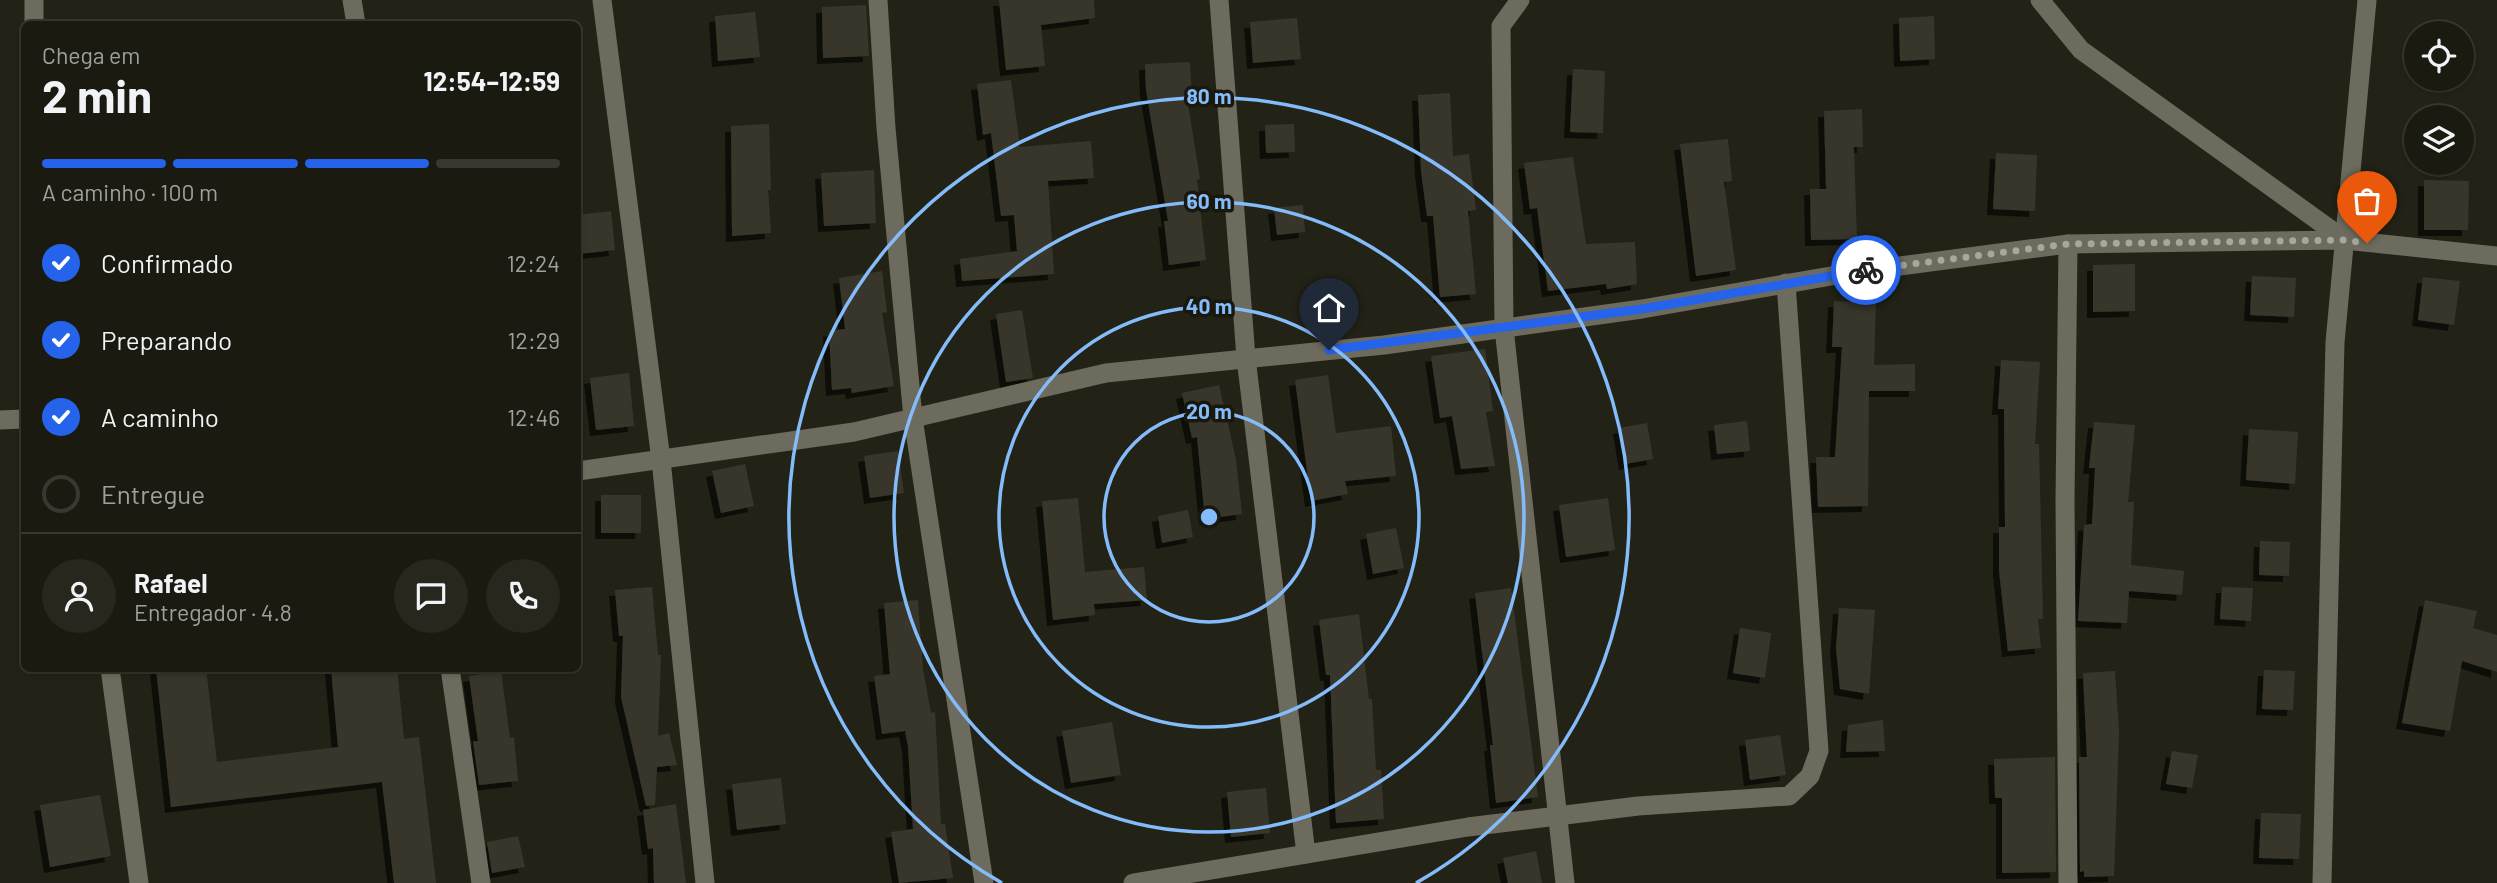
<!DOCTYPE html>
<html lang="pt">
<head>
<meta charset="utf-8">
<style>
	body { margin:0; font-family:Barlow,sans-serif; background:#27271e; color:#f1f3f6; height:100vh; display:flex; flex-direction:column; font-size:26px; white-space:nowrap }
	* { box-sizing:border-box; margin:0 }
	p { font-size:23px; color:#9fa19f }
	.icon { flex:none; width:38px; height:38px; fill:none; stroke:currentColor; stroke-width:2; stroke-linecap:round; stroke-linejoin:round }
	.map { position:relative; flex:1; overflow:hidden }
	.details { position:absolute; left:21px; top:21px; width:560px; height:651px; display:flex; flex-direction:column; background:#1a1a10; border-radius:10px; box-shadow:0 2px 5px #0004,0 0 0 2px #383830 }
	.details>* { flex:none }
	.buttons { position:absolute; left:2404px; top:21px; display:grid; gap:14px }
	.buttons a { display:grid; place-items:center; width:70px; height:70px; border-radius:50%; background:#1a1a10; box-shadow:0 2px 5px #0004,0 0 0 2px #383830; font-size:35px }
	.pin { position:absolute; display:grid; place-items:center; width:60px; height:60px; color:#fff; margin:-72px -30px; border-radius:50% 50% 50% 0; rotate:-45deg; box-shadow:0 0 7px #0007 }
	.pin .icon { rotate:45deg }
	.courier { position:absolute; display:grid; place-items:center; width:70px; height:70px; margin:-35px; border:5px solid #2563eb; border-radius:50%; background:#fff; color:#222; box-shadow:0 2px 9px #0007 }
	.head em { font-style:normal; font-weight:700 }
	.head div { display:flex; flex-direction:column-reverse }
	.head { display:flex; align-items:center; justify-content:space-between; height:119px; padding:0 21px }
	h1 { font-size:46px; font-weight:700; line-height:52px }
	.bar { display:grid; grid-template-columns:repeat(4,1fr); gap:10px 7px; align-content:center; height:84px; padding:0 21px }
	.bar i { height:9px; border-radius:5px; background:#383830 }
	.bar .on { background:#2563eb }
	.bar p { grid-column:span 4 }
	.line { display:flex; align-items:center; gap:18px; padding:0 21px; border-top:2px solid #383830 }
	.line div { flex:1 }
	.round { display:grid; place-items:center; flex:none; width:74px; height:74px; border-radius:37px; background:#27271e }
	ol { padding:0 21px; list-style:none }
	li { display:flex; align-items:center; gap:21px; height:77px }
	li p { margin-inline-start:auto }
	li .icon { padding:7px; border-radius:50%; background:#2563eb; color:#fff; stroke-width:4 }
	li:last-child { color:#9fa19f }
	li i { width:38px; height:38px; border:4px solid #383830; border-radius:50% }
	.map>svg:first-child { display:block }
</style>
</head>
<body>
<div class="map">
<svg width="2497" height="883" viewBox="0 0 2497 883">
	<defs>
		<filter id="shadow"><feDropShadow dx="-6" dy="6" stdDeviation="0" flood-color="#0009"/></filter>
	</defs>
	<rect width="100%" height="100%" fill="#232216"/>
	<g fill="#38362a" filter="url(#shadow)">
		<path d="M999,0H1094L1095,18L1041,25L1045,66L1006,70Z"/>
		<path d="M866,5L869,56L823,58L822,7Z"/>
		<path d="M755,12L760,57L718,61L715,16Z"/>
		<path d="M1934,16L1935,59L1900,61L1899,18Z"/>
		<path d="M1297,18L1301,59L1253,63L1250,22Z"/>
		<path d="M1190,62L1192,98H1187L1200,179L1197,180L1206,260L1169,265L1164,221H1168L1146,90L1145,64Z"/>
		<path d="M1573,69L1605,71L1603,133L1570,132Z"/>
		<path d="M1011,80L1020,147L1091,141L1094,178L1048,181L1054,274L962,281L960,259L1017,251L1014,215L1001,216L991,133L983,135L977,84Z"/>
		<path d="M1450,93L1453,156L1469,154L1476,210L1468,211L1476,294L1440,297L1433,216H1427L1421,171L1418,95Z"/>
		<path d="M1862,109L1863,147H1854L1857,239L1811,240L1810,189H1826L1824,111Z"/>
		<path d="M769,124L771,190H768L771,233L732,236L731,126Z"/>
		<path d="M1294,124L1295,152L1266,153L1265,125Z"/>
		<path d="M1728,139L1732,181L1724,182L1736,270L1696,276L1680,144Z"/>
		<path d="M1996,153L2037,155L2035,211L1993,209Z"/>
		<path d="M1573,157L1586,244L1635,242L1637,284L1607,289L1606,284L1548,291L1537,208L1530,209L1524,163Z"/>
		<path d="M874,170L876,223L824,226L821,173Z"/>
		<path d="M2424,180L2469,181L2468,230H2424Z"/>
		<path d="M1303,205L1305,232L1277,235L1274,208Z"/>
		<path d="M611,211L615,250L578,254V215Z"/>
		<path d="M2135,264V311L2093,312V265Z"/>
		<path d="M882,271L887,312L882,313L894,386L852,393L851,388L832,390L829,331L845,329L839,278Z"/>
		<path d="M2252,276L2296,278L2294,317L2250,315Z"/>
		<path d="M2423,277L2460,281L2454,325L2418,320Z"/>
		<path d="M1834,301L1876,303L1874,365L1915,364V391H1869L1868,506L1818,507L1816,457H1835L1842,347H1832Z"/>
		<path d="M1022,310L1033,378L1006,382L996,314Z"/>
		<path d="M1485,349L1493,411L1486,412L1495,466L1461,469L1452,416L1440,418L1431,356Z"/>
		<path d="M2001,360L2040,362L2035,444H2039L2043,619H2038L2041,648L2008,651L1999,570V527H2005L2004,409H1998Z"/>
		<path d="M629,373L634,426L596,430L590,378Z"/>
		<path d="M1328,375L1336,433L1391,426L1396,476L1345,481L1348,494L1311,501L1295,380Z"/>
		<path d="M1219,385L1236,460L1242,514L1205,519L1197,437L1192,438L1182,393Z"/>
		<path d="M1747,421L1750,451L1717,454L1714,425Z"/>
		<path d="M2094,422L2135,425L2128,502H2134L2131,565L2184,571L2182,595L2129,591L2127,623L2078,621L2084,525L2092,524L2095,468H2089Z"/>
		<path d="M1647,423L1653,459L1625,464L1619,428Z"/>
		<path d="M2249,429L2298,432L2295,484L2246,480Z"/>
		<path d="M898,451L904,493L870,498L864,456Z"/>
		<path d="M745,464L754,506L721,513L712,471Z"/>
		<rect x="601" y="495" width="40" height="38"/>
		<path d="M1078,498L1085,572L1144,567L1147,600L1094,604L1095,615L1053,620L1042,501Z"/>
		<path d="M1608,498L1615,550L1566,557L1559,505Z"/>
		<path d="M1188,510L1193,537L1162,543L1158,516Z"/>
		<path d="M1396,528L1404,568L1373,574L1366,534Z"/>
		<path d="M2260,541L2290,542L2289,576L2259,575Z"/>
		<path d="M652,587L658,655H661L658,736L669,733L677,765L657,767L655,805L646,806L621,697L623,636H619L615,590Z"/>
		<path d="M2222,587L2253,588L2251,621L2220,619Z"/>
		<path d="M1511,588L1538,797L1496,803L1490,745H1493L1475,593Z"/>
		<path d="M918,600L923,669L931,713L935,712L941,824H945L953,878L899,883L891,832L913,829L908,746L905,731L882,734L874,676L890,674L884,603Z"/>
		<path d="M2425,600L2477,611L2473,628L2497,635V672L2462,661L2450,731L2402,723Z"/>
		<path d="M1839,608L1875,610L1869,694L1840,689L1836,648Z"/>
		<path d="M1359,614L1369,699H1372L1376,770H1381L1384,819L1336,823L1330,675H1326L1319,620Z"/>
		<path d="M1740,628L1771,633L1765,678L1733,673Z"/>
		<path d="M156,668H206L217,762L338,747L331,668H397L404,739L419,737L436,883H394L382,782L171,807Z"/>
		<path d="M2264,670L2295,671L2293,710L2262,709Z"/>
		<path d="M501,671L510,738L514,737L518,781L479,785L473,741H478L469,676Z"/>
		<path d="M2115,671L2119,731L2114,876L2084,877V871L2080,872L2079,757H2087L2083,673Z"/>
		<path d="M1883,720L1885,751L1846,752L1848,725Z"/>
		<path d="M1112,722L1121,775L1071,783L1062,731Z"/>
		<path d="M1780,735L1786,775L1750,780L1745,740Z"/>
		<path d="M2172,751L2198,755L2192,788L2166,784Z"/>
		<path d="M2055,757L2056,872L2002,873V798H1995L1994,759Z"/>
		<path d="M781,778L786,824L737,830L732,784Z"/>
		<path d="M1266,788L1270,833L1231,837L1227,792Z"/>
		<path d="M100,795L111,856L50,867L40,805Z"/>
		<path d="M676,804L686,883H654L653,848L648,849L643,810Z"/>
		<path d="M2261,813L2301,814L2299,859L2259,858Z"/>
		<path d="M518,836L525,867L492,873L487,842Z"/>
		<path d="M1536,851L1542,883H1508L1503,858Z"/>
	</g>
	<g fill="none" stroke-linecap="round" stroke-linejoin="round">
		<g stroke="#6d6b5d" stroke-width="19">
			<path d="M34,0V24"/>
			<path d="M352,0L356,24"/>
			<path d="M602,0L661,460L705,883"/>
			<path d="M878,0L886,128L913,418L984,883"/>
			<path d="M1219,0L1246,358L1306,854"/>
			<path d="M1520,0L1501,26L1504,328L1565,883"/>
			<path d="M2040,0L2081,50L2345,240"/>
			<path d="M0,420L24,419"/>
			<path d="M578,471L854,432L1106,373L1384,345L1642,309L1854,272L2068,244L2345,240L2497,256"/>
			<path d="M110,668L139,883"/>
			<path d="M450,668L481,883"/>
			<path d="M1133,883L1468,827L1638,806L1789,796L1810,776L1819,751L1786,283"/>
			<path d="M2068,883L2065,501L2068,244"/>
			<path d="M2322,883L2335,342L2367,0"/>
		</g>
	</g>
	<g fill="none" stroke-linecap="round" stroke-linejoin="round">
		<path stroke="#a8a79e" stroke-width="7" stroke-dasharray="0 12.6" d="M1866,270L2068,244L2345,240L2367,243"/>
		<path stroke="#2563eb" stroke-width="9" d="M1329,350L1642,309L1866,270"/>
	</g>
	<g fill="none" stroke="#84bcfb" stroke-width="3.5">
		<circle cx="1209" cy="517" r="105"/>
		<circle cx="1209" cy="517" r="210"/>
		<circle cx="1209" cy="517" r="315"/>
		<path d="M1002 883A420 420 0 1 1 1416 883"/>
	</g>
	<circle cx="1209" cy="517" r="10" fill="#84bcfb" stroke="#1a180d" stroke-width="3.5"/>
	<g font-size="21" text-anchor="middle" font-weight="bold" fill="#84bcfb" stroke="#1a180d" stroke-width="7" stroke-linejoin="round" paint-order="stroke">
		<text x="1209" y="104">80 m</text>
		<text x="1209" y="209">60 m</text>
		<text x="1209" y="314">40 m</text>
		<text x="1209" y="419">20 m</text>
	</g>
</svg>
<div class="buttons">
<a><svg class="icon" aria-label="locate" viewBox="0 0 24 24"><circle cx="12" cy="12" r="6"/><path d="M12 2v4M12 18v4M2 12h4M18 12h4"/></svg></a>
<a><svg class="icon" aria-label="layers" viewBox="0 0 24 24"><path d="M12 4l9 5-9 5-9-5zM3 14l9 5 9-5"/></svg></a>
</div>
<div class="pin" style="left:2367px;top:243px;background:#ea580c"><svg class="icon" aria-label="bag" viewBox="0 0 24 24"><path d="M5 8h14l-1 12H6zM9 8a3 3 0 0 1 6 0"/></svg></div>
<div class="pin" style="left:1329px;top:350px;background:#1f2937"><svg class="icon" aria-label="home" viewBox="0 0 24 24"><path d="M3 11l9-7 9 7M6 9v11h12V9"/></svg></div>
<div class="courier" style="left:1866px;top:270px"><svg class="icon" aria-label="bike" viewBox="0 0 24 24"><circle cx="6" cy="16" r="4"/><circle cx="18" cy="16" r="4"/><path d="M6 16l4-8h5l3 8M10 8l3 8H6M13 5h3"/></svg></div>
<section class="details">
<div class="head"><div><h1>2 min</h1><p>Chega em</p></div><em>12:54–12:59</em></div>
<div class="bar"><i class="on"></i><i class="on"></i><i class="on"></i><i></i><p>A caminho · 100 m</p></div>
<ol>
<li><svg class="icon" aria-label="check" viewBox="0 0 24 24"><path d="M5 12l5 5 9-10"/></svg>Confirmado<p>12:24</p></li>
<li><svg class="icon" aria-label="check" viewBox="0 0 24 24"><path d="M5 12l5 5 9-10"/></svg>Preparando<p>12:29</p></li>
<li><svg class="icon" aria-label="check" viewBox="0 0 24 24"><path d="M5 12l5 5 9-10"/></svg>A caminho<p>12:46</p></li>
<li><i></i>Entregue</li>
</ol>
<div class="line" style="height:126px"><a class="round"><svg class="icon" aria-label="person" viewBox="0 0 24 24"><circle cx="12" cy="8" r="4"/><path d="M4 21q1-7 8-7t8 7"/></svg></a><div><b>Rafael</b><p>Entregador · 4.8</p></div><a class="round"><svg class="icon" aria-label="chat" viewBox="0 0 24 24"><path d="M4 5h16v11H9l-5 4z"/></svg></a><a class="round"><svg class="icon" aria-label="phone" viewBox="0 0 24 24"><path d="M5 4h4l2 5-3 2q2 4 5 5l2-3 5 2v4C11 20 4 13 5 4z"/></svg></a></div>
</section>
</div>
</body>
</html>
